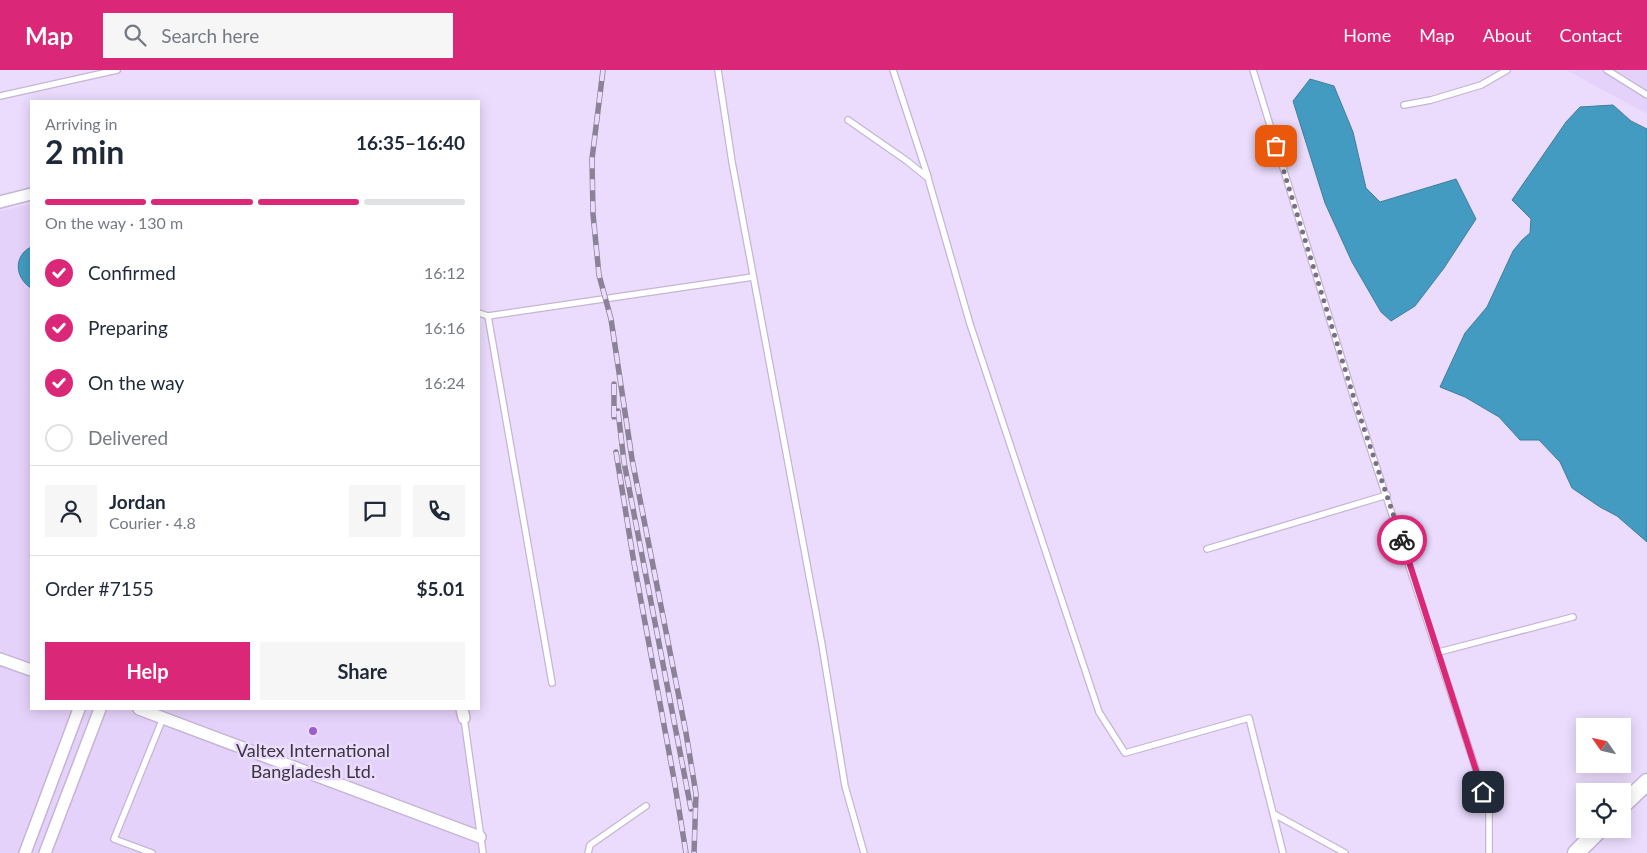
<!DOCTYPE html>
<html lang="en">
<head>
<meta charset="utf-8">
<style>
	body { margin:0; font-family:Lato,sans-serif; background:#f6f6f7; color:#1f2937; height:100vh; display:flex; flex-direction:column; font-size:19px; white-space:nowrap }
	* { box-sizing:border-box; margin:0 }
	p { font-size:16px; color:#747a83 }
	.icon { flex:none; width:28px; height:28px; fill:none; stroke:currentColor; stroke-width:2; stroke-linecap:round; stroke-linejoin:round }
	.map { position:relative; flex:1; overflow:hidden }
	.drawer { position:absolute; left:30px; top:30px; width:450px; height:610px; display:flex; flex-direction:column; background:#fff; border-radius:0px; box-shadow:0 2px 12px #0003 }
	.drawer>* { flex:none }
	.needle { width:32px; rotate:304deg }
	.controls { position:absolute; left:1576px; top:648px; display:grid; gap:10px }
	.controls a { display:grid; place-items:center; width:55px; height:55px; border-radius:0px; background:#fff; box-shadow:0 2px 12px #0003; font-size:25px }
	.pin { position:absolute; display:grid; place-items:center; width:42px; height:42px; color:#fff; margin:-21px; border-radius:10px; box-shadow:0 2px 8px #0006 }
	.courier { position:absolute; display:grid; place-items:center; width:50px; height:50px; margin:-25px; border:4px solid #db2777; border-radius:50%; background:#fff; color:#222; box-shadow:0 1px 6px #0007 }
	.headline em { font-style:normal; font-weight:700 }
	.headline div { display:flex; flex-direction:column-reverse }
	.headline { display:flex; align-items:center; justify-content:space-between; height:85px; padding:0 15px }
	h1 { font-size:32px; font-weight:700; line-height:38px }
	.bar { display:grid; grid-template-columns:repeat(4,1fr); gap:8px 5px; align-content:center; height:60px; padding:0 15px }
	.bar i { height:6px; border-radius:4px; background:#e0e1e3 }
	.bar .on { background:#db2777 }
	.bar p { grid-column:span 4 }
	.line { display:flex; align-items:center; gap:12px; padding:0 15px; border-top:1px solid #e0e1e3 }
	.line div { flex:1 }
	.round { display:grid; place-items:center; flex:none; width:52px; height:52px; border-radius:0px; background:#f6f6f7 }
	ol { padding:0 15px; list-style:none }
	li { display:flex; align-items:center; gap:15px; height:55px }
	li p { margin-inline-start:auto }
	li .icon { padding:5px; border-radius:50%; background:#db2777; color:#fff; stroke-width:4 }
	li:last-child { color:#747a83 }
	li i { width:28px; height:28px; border:2px solid #e0e1e3; border-radius:50% }
	.primary-button { display:flex; gap:10px; margin-top:auto; padding:10px 15px }
	.primary-button a { flex:1; height:58px; border-radius:0px; background:#db2777; color:#fff; font-size:20px; font-weight:700; line-height:58px; text-align:center }
	.primary-button a+a { background:#f6f6f7; color:#1f2937 }
	header { display:flex; align-items:center; gap:30px; box-sizing:border-box; height:70px; padding:0 25px; background:#db2777; color:#fff }
	header strong { font-size:24px }
	nav { display:flex; gap:28px; margin-inline-start:auto; font-size:18px }
	.search { width:350px; height:45px; background:#f6f6f7; display:flex; align-items:center; gap:12px; box-sizing:border-box; padding:0 18px; border-radius:0px; color:#747a83; font-size:19px }
	.map>svg:first-child { display:block }
</style>
</head>
<body>
<header>
<strong>Map</strong>
<div class="search"><svg class="icon" aria-label="search" viewBox="0 0 24 24"><circle cx="10" cy="10" r="6"/><path d="M15 15l6 6"/></svg>Search here</div>
<nav><a>Home</a><a>Map</a><a>About</a><a>Contact</a></nav>
</header>
<div class="map">
<svg width="1647" height="783" viewBox="0 0 1647 783">
	<rect width="100%" height="100%" fill="#ebdcfd"/>
	<g fill="#e5d2fa">
		<path d="M1566,0H1647V44Z"/>
		<path d="M31,134V639H459L485,783H0V141Z"/>
	</g>
	<g fill="#439bc1" stroke="#417d9b">
		<path d="M1310,9L1334,16L1353,62L1366,118L1380,132L1456,109L1476,149L1444,198L1415,236L1391,251L1381,242L1352,192L1325,133L1293,31Z"/>
		<path d="M1613,35L1631,51L1647,59V472L1617,446L1600,437L1572,418L1560,392L1539,370H1520L1499,347L1465,327L1440,317L1465,263L1487,237L1513,181L1522,170L1530,163L1531,149L1512,130L1566,52L1580,37Z"/>
		<path d="M31,177V218C15,208 13,186 31,177Z"/>
	</g>
	<g fill="none" stroke-linecap="round" stroke-linejoin="round">
		<defs>
			<g id="lane">
				<path d="M718,0L732,92L822,575L845,716L864,783"/>
				<path d="M893,0L928,107"/>
				<path d="M1253,0L1357,338L1489,739V783"/>
				<path d="M1607,0L1647,25"/>
				<path d="M0,26L117,0"/>
				<path d="M1404,35L1431,30L1481,15L1507,0"/>
				<path d="M848,50L907,91L928,108L970,254L1099,642L1125,683L1249,648L1283,783"/>
				<path d="M479,243L488,246L753,207"/>
				<path d="M488,246L552,613"/>
				<path d="M1207,479L1387,425"/>
				<path d="M1439,582L1573,547"/>
				<path d="M464,648L483,783"/>
				<path d="M1274,744L1345,783"/>
				<path d="M152,783L114,769L163,648"/>
				<path d="M588,783L590,775L646,736"/>
			</g>
			<g id="street">
				<path d="M0,132L31,124"/>
				<path d="M0,589L31,600"/>
				<path d="M139,639L480,767"/>
				<path d="M462,639L464,648"/>
				<path d="M25,783L79,639"/>
				<path d="M45,783L100,639"/>
			</g>
			<g id="secondary">
				<path d="M1622,736L1647,712"/>
				<path d="M1576,783L1600,759"/>
			</g>
		</defs>
		<use href="#lane" stroke="#c4b5d5" stroke-width="8"/>
		<use href="#street" stroke="#c4b5d5" stroke-width="14"/>
		<use href="#secondary" stroke="#c4b5d5" stroke-width="19"/>
		<use href="#lane" stroke="#fff" stroke-width="5.5"/>
		<use href="#street" stroke="#fff" stroke-width="11"/>
		<use href="#secondary" stroke="#fff" stroke-width="16"/>
		<defs>
			<g id="rail">
				<path d="M603,0L592,89L593,144L599,205L611,249L632,389L686,663L696,724L694,783"/>
				<path d="M618,341L624,392L691,739"/>
				<path d="M614,347V314"/>
				<path d="M616,382L634,493L674,709L686,783"/>
			</g>
		</defs>
		<use href="#rail" stroke="#8c8298" stroke-width="5.5"/>
		<use href="#rail" stroke="#ebdcfd" stroke-width="4" stroke-dasharray="11" stroke-linecap="butt"/>
	</g>
	<g fill="none" stroke-linecap="round" stroke-linejoin="round">
		<path stroke="#797083" stroke-width="5" stroke-dasharray="0 9" d="M1276,76L1357,338L1402,470"/>
		<path stroke="#db2777" stroke-width="6" d="M1402,470L1483,722"/>
	</g>
	<circle fill="#9d5cd1" stroke="#ebdcfd" stroke-width="2" cx="313" cy="661" r="5"/>
	<g text-anchor="middle" dominant-baseline="central" stroke-width="5" stroke-linejoin="round" paint-order="stroke">
		<g font-size="18" fill="#3c3642" stroke="#ebdcfd">
			<text x="313" y="680">Valtex International<tspan x="313" dy="21">Bangladesh Ltd.</tspan></text>
		</g>
	</g>
</svg>
<div class="controls">
<a><svg class="needle" viewBox="-14 -14 28 28"><path d="M0-13l5 13h-10z" fill="#e53935"/><path d="M0 13l5-13h-10z" fill="#747a83"/></svg></a>
<a><svg class="icon" aria-label="locate" viewBox="0 0 24 24"><circle cx="12" cy="12" r="6"/><path d="M12 2v4M12 18v4M2 12h4M18 12h4"/></svg></a>
</div>
<div class="pin" style="left:1276px;top:76px;background:#ea580c"><svg class="icon" aria-label="bag" viewBox="0 0 24 24"><path d="M5 8h14l-1 12H6zM9 8a3 3 0 0 1 6 0"/></svg></div>
<div class="pin" style="left:1483px;top:722px;background:#1f2937"><svg class="icon" aria-label="home" viewBox="0 0 24 24"><path d="M3 11l9-7 9 7M6 9v11h12V9"/></svg></div>
<div class="courier" style="left:1402px;top:470px"><svg class="icon" aria-label="bike" viewBox="0 0 24 24"><circle cx="6" cy="16" r="4"/><circle cx="18" cy="16" r="4"/><path d="M6 16l4-8h5l3 8M10 8l3 8H6M13 5h3"/></svg></div>
<section class="drawer">
<div class="headline"><div><h1>2 min</h1><p>Arriving in</p></div><em>16:35–16:40</em></div>
<div class="bar"><i class="on"></i><i class="on"></i><i class="on"></i><i></i><p>On the way · 130 m</p></div>
<ol>
<li><svg class="icon" aria-label="check" viewBox="0 0 24 24"><path d="M5 12l5 5 9-10"/></svg>Confirmed<p>16:12</p></li>
<li><svg class="icon" aria-label="check" viewBox="0 0 24 24"><path d="M5 12l5 5 9-10"/></svg>Preparing<p>16:16</p></li>
<li><svg class="icon" aria-label="check" viewBox="0 0 24 24"><path d="M5 12l5 5 9-10"/></svg>On the way<p>16:24</p></li>
<li><i></i>Delivered</li>
</ol>
<div class="line" style="height:90px"><a class="round"><svg class="icon" aria-label="person" viewBox="0 0 24 24"><circle cx="12" cy="8" r="4"/><path d="M4 21q1-7 8-7t8 7"/></svg></a><div><b>Jordan</b><p>Courier · 4.8</p></div><a class="round"><svg class="icon" aria-label="chat" viewBox="0 0 24 24"><path d="M4 5h16v11H9l-5 4z"/></svg></a><a class="round"><svg class="icon" aria-label="phone" viewBox="0 0 24 24"><path d="M5 4h4l2 5-3 2q2 4 5 5l2-3 5 2v4C11 20 4 13 5 4z"/></svg></a></div>
<div class="line" style="height:65px"><div>Order #7155</div><b>$5.01</b></div>
<div class="primary-button"><a>Help</a><a>Share</a></div>
</section>
</div>
</body>
</html>
